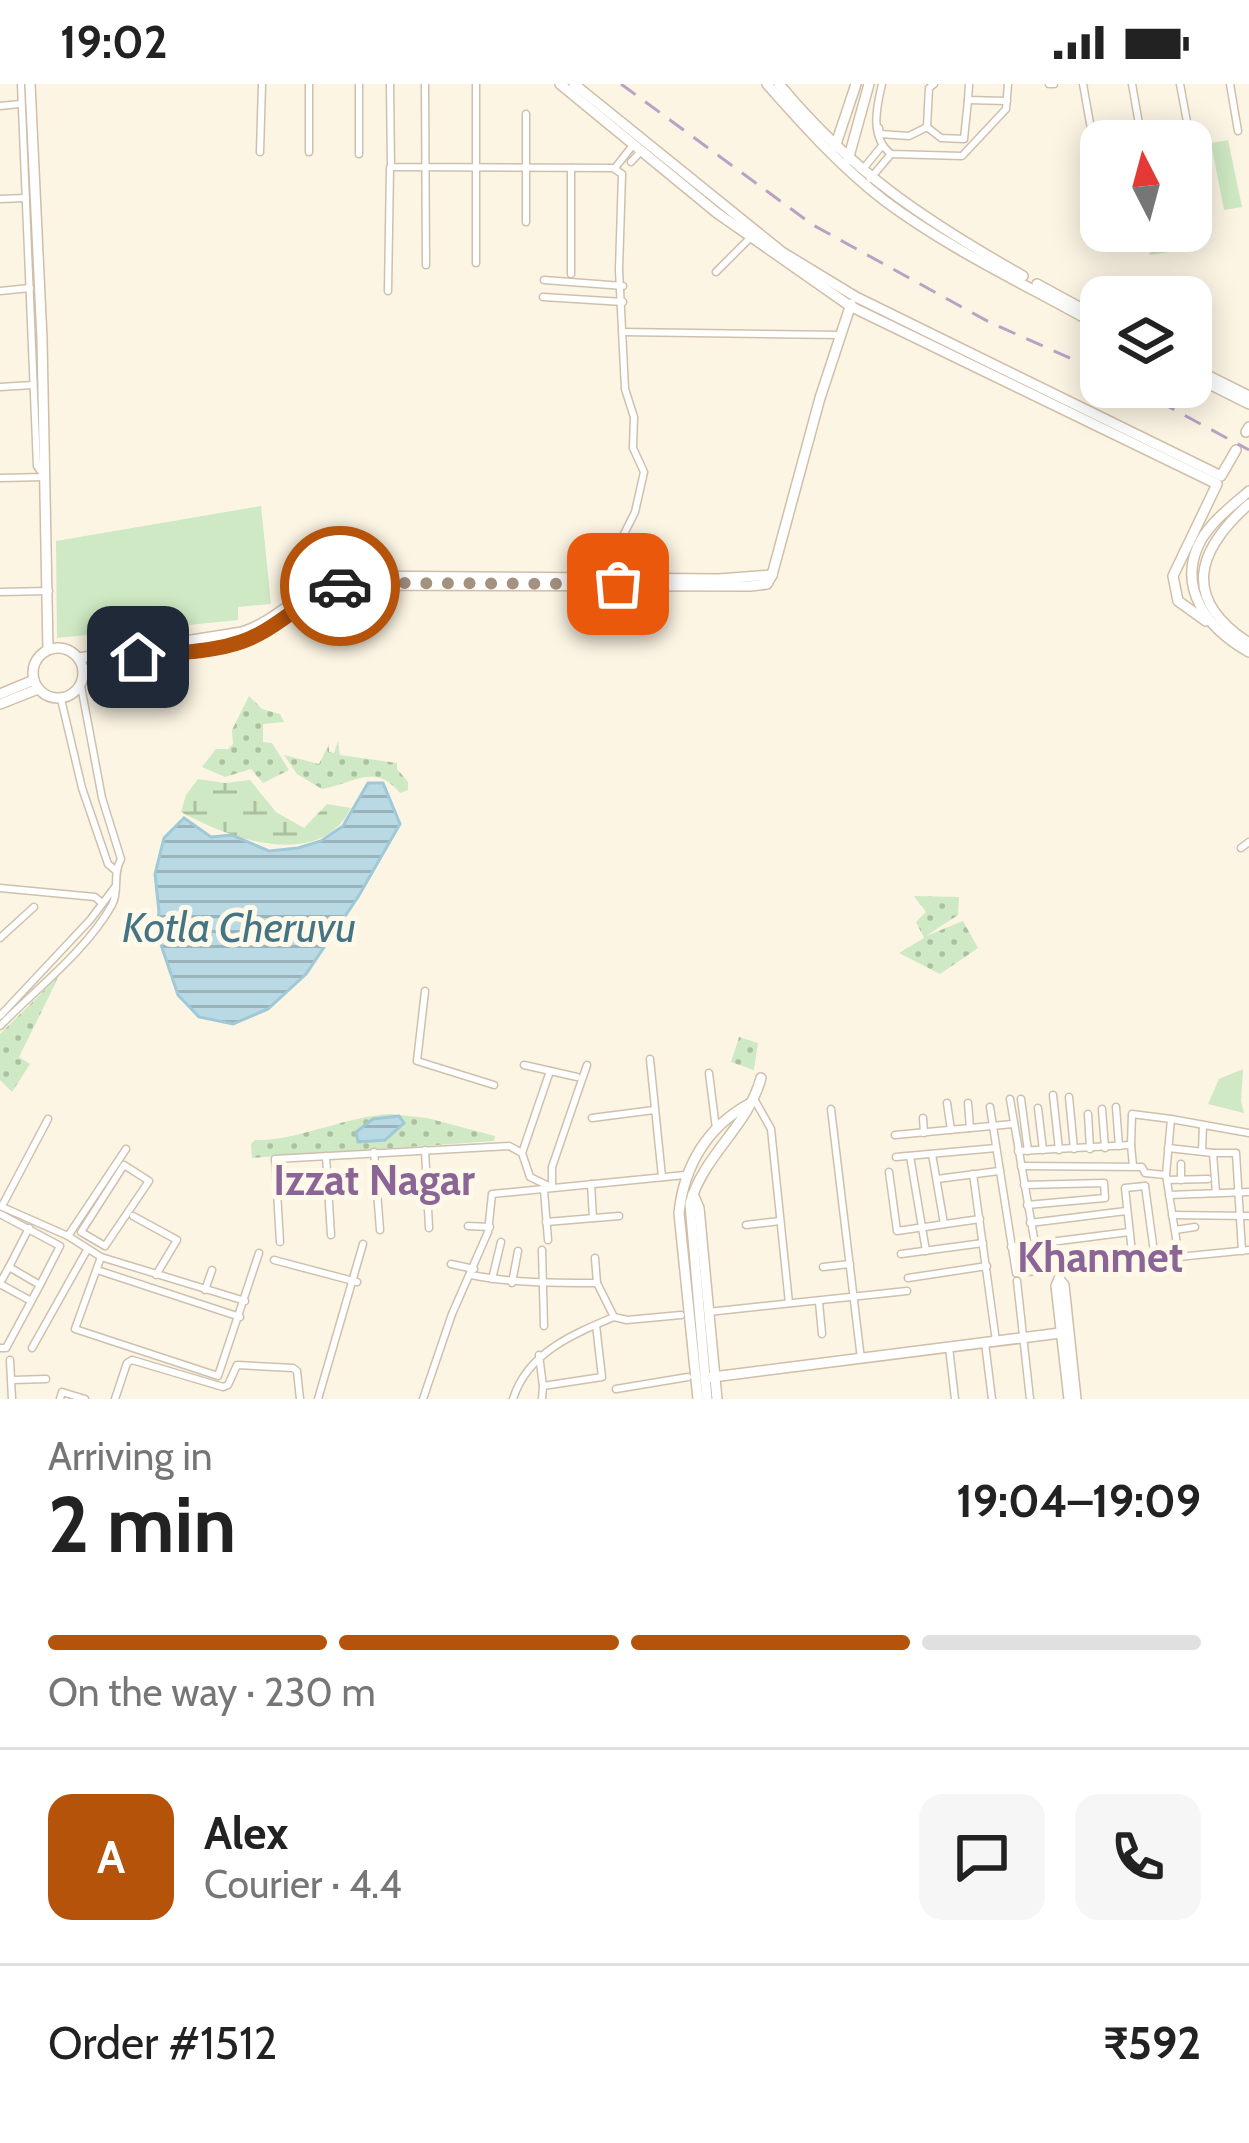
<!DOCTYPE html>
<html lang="en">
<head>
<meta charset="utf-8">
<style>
	body { margin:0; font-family:Cabin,sans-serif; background:#f6f6f6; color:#222; height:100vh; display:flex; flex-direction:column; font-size:45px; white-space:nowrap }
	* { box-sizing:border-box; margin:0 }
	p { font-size:39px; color:#767676 }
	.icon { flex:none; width:66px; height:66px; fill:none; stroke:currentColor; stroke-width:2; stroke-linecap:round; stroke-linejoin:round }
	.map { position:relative; height:1315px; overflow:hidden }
	.sheet { display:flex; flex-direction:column; background:#fff; flex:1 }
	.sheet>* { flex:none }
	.needle { width:78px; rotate:354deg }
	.buttons { position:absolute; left:1080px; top:36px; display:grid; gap:24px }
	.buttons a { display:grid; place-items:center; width:132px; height:132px; border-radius:24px; background:#fff; box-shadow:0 6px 30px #0003; font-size:60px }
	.pin { position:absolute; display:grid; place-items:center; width:102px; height:102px; color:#fff; margin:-51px; border-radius:24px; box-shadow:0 6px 18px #0006 }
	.courier { position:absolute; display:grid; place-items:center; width:120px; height:120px; margin:-60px; border:9px solid #b45309; border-radius:50%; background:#fff; color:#222; box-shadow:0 3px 15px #0007 }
	.overview em { font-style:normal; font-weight:700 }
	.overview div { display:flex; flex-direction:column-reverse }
	.overview { display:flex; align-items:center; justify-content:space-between; height:204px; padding:0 48px }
	h1 { font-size:78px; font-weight:700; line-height:90px }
	.bar { display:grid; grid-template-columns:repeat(4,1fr); gap:18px 12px; align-content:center; height:144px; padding:0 48px }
	.bar i { height:15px; border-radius:9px; background:#e0e0e0 }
	.bar .on { background:#b45309 }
	.bar p { grid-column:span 4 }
	.line { display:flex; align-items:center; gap:30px; padding:0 48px; border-top:3px solid #e0e0e0 }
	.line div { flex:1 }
	.round { display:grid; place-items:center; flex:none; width:126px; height:126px; border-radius:24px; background:#f6f6f6 }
	.status { display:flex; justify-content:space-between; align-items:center; height:84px; padding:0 60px; background:#fff; direction:ltr }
	.status svg { height:33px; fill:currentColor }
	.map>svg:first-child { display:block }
</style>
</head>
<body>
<div class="status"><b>19:02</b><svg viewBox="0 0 49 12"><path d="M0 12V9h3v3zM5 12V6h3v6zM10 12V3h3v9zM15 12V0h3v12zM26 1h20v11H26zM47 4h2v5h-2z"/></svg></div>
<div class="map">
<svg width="1249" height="1315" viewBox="0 0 1249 1315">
	<defs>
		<pattern id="wetland-marsh" width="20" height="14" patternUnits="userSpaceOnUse" patternTransform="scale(3)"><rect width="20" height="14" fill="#cee9c3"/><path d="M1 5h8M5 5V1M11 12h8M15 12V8" fill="none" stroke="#acc0a0"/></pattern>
		<pattern id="park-dots" width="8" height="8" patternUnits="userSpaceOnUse" patternTransform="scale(3)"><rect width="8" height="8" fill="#cee9c3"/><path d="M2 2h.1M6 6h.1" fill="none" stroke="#acc0a0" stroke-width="1.8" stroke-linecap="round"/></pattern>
		<pattern id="water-rules" width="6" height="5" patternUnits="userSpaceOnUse" patternTransform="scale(3)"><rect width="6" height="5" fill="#b9dae5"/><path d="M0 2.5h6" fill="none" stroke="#9bb4bc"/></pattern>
	</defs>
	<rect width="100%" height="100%" fill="#fcf5e4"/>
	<g fill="#cee9c3">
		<path d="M1228,56L1242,123L1224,126L1211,59Z"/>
		<path d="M261,422L271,520L238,523V536L57,554L56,457Z"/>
		<path d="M1243,985L1241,1017L1244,1029L1208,1020L1219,995Z"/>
	</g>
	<path fill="url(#wetland-marsh)" d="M198,695L225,699L250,696L276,728L304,744L327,720L351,724C319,788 228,754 181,728L186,711Z"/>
	<g fill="url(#park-dots)">
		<path d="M1165,147H1177L1181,166L1150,171L1147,158Z"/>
		<path d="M249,612L262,625L280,630L284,638L263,640V658L272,659L289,686L263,699L251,685L225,693L202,683L216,665H228L233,660L232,646Z"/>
		<path d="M338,657L340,671L397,679V685L408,698V706L400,709C374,678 356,699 322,705L297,690L284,671L319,680L329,660V668L334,669Z"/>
		<path d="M914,812L959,813L958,831L926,852L963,837L978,864L940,890L899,869L924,854L916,838L926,828Z"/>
		<path d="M59,892L19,973L30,980L12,1008L0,996V950Z"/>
		<path d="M739,953L758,959L754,986L731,978Z"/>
		<path d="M391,1030L427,1034L495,1052L494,1057L252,1074L251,1060L255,1056C295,1058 345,1032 391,1030Z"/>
	</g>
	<g fill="url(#water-rules)" stroke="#9fc9d7" stroke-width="3">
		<path d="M368,699H383L400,740L358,813L306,890L268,925L233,940L199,933L178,911L156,846L159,828L155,790L164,754L184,734L211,753L232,751L269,767L298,764L321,757L343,742Z"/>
		<path d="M399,1032L404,1039L385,1056L358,1058L356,1048L373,1035Z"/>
	</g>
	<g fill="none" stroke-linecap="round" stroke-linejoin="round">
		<defs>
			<g id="street">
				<path d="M359,0V70"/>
				<path d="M390,0L391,83L613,84L622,90L619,186L625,305L634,333L633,364L644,388L635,428L621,456"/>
				<path d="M425,0L426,181"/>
				<path d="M882,0C876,25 870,53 891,70L962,72L1006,25L1008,0"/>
				<path d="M969,0L968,16L1007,17"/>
				<path d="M1049,0H1054"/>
				<path d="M1083,0L1096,73"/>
				<path d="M1132,0L1142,57"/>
				<path d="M1180,0L1190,54"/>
				<path d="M1230,0L1238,47"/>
				<path d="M0,22L20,20"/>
				<path d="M526,30V138"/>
				<path d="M927,43L941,54L964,55L968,16"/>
				<path d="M927,43L929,4L934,0"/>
				<path d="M879,44L880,50L909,52L927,43"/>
				<path d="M260,68L262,0"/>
				<path d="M309,68V0"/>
				<path d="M631,78L641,67"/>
				<path d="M571,84V190"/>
				<path d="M615,84L633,61"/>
				<path d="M863,85L881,63"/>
				<path d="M870,95L891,70"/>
				<path d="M0,115L26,114"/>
				<path d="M476,179V0"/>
				<path d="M716,188L750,154"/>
				<path d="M544,196L623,202"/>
				<path d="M0,207L30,204"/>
				<path d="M388,207L390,84"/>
				<path d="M543,213L623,218"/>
				<path d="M623,248L840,251"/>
				<path d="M0,303L33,301"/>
				<path d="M0,394L45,393L37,382L21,0"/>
				<path d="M0,508L49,507"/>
				<path d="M61,615L82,704L108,780L115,786"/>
				<path d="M1241,764L1249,758"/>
				<path d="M0,804L95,813L102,819"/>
				<path d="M0,854L34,823"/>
				<path d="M425,907L417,977L494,1001"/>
				<path d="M0,932L90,836L115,803"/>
				<path d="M0,942C36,905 86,867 112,821C120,806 112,791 121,775L102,714L81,602"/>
				<path d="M650,975L662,1093"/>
				<path d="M524,981L577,993"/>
				<path d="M709,989L716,1045"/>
				<path d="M1053,1011L1059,1066"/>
				<path d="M753,1013L771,1045L789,1219"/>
				<path d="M1069,1013L1074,1065"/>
				<path d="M1010,1015L1035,1160"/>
				<path d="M1021,1015L1028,1067"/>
				<path d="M947,1019L951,1046"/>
				<path d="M968,1019L970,1044"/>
				<path d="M990,1023L1016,1189L1249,1166"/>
				<path d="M1116,1023L1119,1062"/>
				<path d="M1038,1024L1043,1066"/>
				<path d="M831,1025L861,1275"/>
				<path d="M1102,1025L1105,1064"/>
				<path d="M1088,1030L1090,1065"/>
				<path d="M592,1034L654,1026"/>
				<path d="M923,1034L924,1049"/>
				<path d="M895,1051L1013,1040"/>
				<path d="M1131,1061L1132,1030L1171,1035"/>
				<path d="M1168,1064L1213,1069L1216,1109"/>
				<path d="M425,1066L429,1144"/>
				<path d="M1018,1067L1131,1061L1133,1082"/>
				<path d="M1202,1067L1203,1041"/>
				<path d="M374,1068L380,1146"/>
				<path d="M522,1069L550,987"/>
				<path d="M1213,1069H1236L1242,1167"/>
				<path d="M932,1070L944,1140"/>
				<path d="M326,1072L331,1151"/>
				<path d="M910,1072L926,1167"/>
				<path d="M896,1073L996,1064"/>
				<path d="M124,1081L149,1097L105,1162L81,1148Z"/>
				<path d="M1021,1082L1142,1083L1145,1089L1166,1091L1179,1173"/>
				<path d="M889,1088L897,1147L980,1135"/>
				<path d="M973,1090L996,1257"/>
				<path d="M1166,1091L1171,1035L1249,1049"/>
				<path d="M937,1095L999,1087"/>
				<path d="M1167,1096L1208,1095"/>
				<path d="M1181,1096V1080"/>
				<path d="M591,1100L593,1134"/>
				<path d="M1024,1101L1104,1099L1105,1114L1027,1121"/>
				<path d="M1145,1102L1155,1175"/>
				<path d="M552,1103V1083L587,981"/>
				<path d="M544,1106L548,1156"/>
				<path d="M1169,1111L1249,1108"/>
				<path d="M0,1122L68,1152L101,1173L245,1217"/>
				<path d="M2,1122L48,1035"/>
				<path d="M0,1130L60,1162L40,1201L9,1183L0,1199"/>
				<path d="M1172,1131L1249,1132"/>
				<path d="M133,1132L177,1156L156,1191"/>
				<path d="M546,1138L619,1132"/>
				<path d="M1030,1139L1126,1127"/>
				<path d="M746,1141L780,1137"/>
				<path d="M468,1142L490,1143"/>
				<path d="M1175,1146L1195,1143"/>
				<path d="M68,1152L126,1065"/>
				<path d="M280,1158L275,1075L509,1062L522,1069L530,1093L551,1103"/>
				<path d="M1011,1163L1129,1148"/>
				<path d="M542,1166L544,1242"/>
				<path d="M901,1170L983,1159"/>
				<path d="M101,1173L75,1245L218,1292L259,1169"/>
				<path d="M595,1174L597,1199L614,1233L627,1236L681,1231"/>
				<path d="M274,1176L357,1198"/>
				<path d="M1133,1178L1125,1104L1145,1102"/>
				<path d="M451,1180L474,1185"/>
				<path d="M9,1183L29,1144"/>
				<path d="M823,1183L850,1180"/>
				<path d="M97,1186L240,1233"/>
				<path d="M471,1191C512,1199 555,1199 597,1199"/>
				<path d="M908,1194L987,1182"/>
				<path d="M492,1195L501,1158"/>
				<path d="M1017,1197L1030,1315"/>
				<path d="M512,1199L518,1167"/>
				<path d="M0,1200L31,1217"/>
				<path d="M205,1206L212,1186"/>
				<path d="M819,1218L822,1250"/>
				<path d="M708,1228L907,1207"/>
				<path d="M985,1259L992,1315"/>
				<path d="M949,1263L955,1315"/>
				<path d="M0,1264H6L40,1201"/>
				<path d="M32,1264L87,1166"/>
				<path d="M539,1271L543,1302"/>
				<path d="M10,1276L12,1315"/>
				<path d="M13,1296L46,1295"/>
				<path d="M616,1305L688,1293"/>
				<path d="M60,1315L62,1308L85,1315"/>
				<path d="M115,1315L127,1279L132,1276L223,1303L228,1301L237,1281L293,1284L297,1287L300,1315"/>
				<path d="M318,1315L363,1160"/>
				<path d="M423,1315L452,1230L488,1148L492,1110L685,1091"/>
				<path d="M513,1315C527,1269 573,1250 614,1233"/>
				<path d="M542,1315L543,1302L602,1293L596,1241"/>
			</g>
			<g id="secondary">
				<path d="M30,0L42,255L48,566"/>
				<path d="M560,0L717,129L850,222L1217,400L1173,492L1178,517L1206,537"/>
				<path d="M574,0L782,168L856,213L1221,392L1236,366"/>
				<path d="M767,0C804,42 841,83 885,117C952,167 1029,202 1101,243"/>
				<path d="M779,0C853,89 923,135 1023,192"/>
				<path d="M835,63L856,0"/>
				<path d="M848,76L869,0"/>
				<path d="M1037,200L1101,235"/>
				<path d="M1191,283L1249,312"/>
				<path d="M1191,291L1249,320"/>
				<path d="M1246,348L1249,343"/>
				<path d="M1249,407C1232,422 1213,436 1201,456C1175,504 1209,546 1249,568"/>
				<path d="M1249,420C1195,468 1182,515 1249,559"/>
				<path d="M772,491L820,314L851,220"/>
				<circle cx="58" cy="589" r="25"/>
				<path d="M79,574L242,548C282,535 305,499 348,492L719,495L772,491"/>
				<path d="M84,586C135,571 191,574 242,558C282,546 306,509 348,501L750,502L767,500L772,491"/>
				<path d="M0,610L34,596"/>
				<path d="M0,620L38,605"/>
				<path d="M693,1110L699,1124L717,1315"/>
				<path d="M1059,1195L1064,1201L1076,1315"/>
				<path d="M1059,1195L1056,1202L1069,1315"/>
				<path d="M705,1294L1068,1248"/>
				<path d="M698,1315L679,1129C684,1082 707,1043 749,1020"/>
				<path d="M707,1315L690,1120C703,1071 748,1043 761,994"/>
			</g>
		</defs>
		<use href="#street" stroke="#cfc0ae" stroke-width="9"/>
		<use href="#secondary" stroke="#d0bea8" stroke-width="12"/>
		<use href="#street" stroke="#fff" stroke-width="6"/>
		<use href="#secondary" stroke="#fff" stroke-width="9"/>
		<g stroke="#b9a3c5" stroke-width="3" stroke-dasharray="18 12" stroke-linecap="butt">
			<path d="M621,0L813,141L989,238L1101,288"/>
			<path d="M1132,303L1249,366"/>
		</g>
	</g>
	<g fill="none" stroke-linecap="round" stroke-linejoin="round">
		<path stroke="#a49280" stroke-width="12" stroke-dasharray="0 21.6" d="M340,502L388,499L618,500"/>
		<path stroke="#b45309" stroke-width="15" d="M138,573C177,568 224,569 259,550C288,535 308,511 340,502"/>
	</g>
	<g text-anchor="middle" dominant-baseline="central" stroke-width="10" stroke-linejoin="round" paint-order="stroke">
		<g font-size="42" font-style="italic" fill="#447587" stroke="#fff9ea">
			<text x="239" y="843">Kotla Cheruvu</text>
		</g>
		<g font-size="42" font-weight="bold" fill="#8c6597" stroke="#fff9ea">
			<text x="374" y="1096">Izzat Nagar</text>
			<text x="1100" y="1173">Khanmet</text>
		</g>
	</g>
</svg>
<div class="buttons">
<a><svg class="needle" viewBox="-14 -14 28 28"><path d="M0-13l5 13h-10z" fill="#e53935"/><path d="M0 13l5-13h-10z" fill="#767676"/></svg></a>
<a><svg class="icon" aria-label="layers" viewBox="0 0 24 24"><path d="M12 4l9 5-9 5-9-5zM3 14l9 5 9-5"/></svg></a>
</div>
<div class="pin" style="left:618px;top:500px;background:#ea580c"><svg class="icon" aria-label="bag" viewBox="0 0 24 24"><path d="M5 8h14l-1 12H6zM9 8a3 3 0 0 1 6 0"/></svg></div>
<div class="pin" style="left:138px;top:573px;background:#1f2937"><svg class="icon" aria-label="home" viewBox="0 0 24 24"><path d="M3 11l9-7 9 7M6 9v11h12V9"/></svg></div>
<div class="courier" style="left:340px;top:502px"><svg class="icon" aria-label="car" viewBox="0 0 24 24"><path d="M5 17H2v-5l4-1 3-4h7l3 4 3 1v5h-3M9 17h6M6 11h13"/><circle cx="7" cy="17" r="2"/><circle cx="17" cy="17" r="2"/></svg></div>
</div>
<section class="sheet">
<div class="overview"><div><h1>2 min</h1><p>Arriving in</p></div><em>19:04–19:09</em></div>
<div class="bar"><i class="on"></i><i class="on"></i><i class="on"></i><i></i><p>On the way · 230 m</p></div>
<div class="line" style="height:216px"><b class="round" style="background:#b45309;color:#fff">A</b><div><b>Alex</b><p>Courier · 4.4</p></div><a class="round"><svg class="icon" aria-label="chat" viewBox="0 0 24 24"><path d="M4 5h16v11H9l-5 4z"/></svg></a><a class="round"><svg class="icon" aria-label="phone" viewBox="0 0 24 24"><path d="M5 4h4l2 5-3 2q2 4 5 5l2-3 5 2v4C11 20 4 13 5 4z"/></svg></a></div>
<div class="line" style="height:156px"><div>Order #1512</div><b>₹592</b></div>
</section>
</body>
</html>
